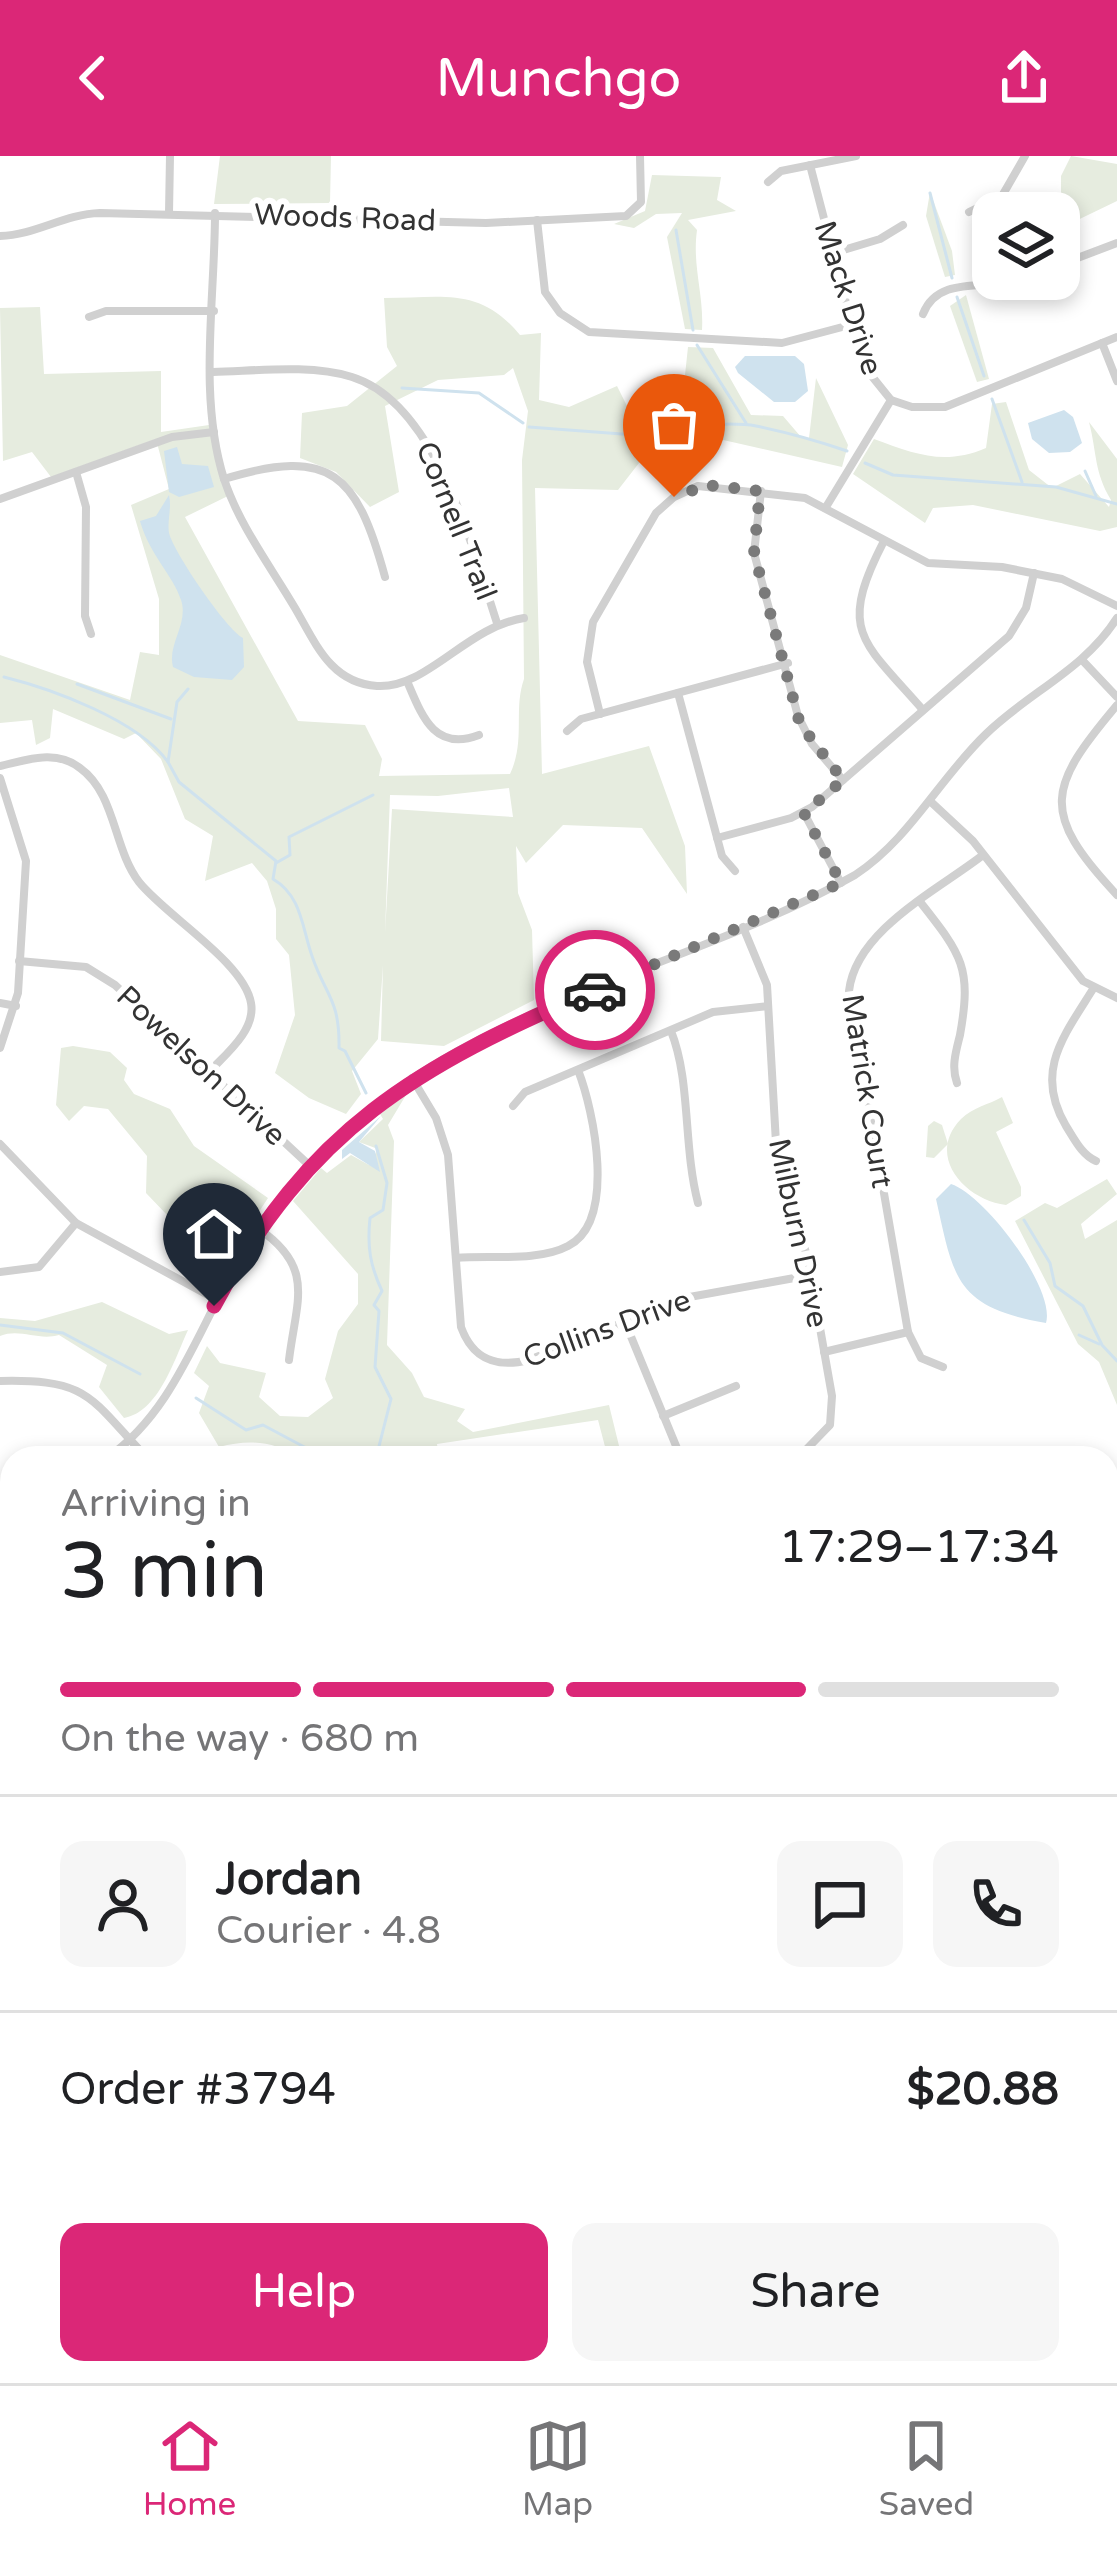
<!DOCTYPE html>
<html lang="en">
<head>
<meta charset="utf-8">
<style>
	body { margin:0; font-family:"Varela Round",sans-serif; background:#f6f6f6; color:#202124; height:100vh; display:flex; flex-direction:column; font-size:45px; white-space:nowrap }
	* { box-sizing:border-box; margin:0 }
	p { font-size:39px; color:#757577 }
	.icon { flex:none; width:66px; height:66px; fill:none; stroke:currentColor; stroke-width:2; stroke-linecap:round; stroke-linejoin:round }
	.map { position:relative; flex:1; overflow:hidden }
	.panel { position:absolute; left:0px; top:1290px; width:1119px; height:939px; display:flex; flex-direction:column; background:#fff; border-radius:36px 36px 0 0; box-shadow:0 6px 18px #0003 }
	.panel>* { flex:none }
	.buttons { position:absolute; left:972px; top:36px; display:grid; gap:24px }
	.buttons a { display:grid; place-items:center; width:108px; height:108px; border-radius:24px; background:#fff; box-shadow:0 6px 18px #0003; font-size:60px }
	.pin { position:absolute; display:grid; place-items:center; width:102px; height:102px; color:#fff; margin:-123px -51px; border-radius:50% 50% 50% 0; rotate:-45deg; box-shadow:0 0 12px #0007 }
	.pin .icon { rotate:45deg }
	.courier { position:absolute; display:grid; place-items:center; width:120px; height:120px; margin:-60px; border:9px solid #db2777; border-radius:50%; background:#fff; color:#222; box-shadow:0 3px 15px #0007 }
	.headline em { font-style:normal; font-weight:600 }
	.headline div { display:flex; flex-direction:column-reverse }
	.headline { display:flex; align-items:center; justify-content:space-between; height:204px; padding:0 60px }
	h1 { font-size:78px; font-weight:600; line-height:90px }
	.bar { display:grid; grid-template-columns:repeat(4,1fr); gap:18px 12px; align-content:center; height:144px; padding:0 60px }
	.bar i { height:15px; border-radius:9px; background:#e0e0e0 }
	.bar .on { background:#db2777 }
	.bar p { grid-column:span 4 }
	.line { display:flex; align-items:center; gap:30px; padding:0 60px; border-top:3px solid #e0e0e0 }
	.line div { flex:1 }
	.round { display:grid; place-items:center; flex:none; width:126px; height:126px; border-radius:24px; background:#f6f6f6 }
	.primary-button { display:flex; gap:24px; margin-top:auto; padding:24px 60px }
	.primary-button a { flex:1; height:138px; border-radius:24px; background:#db2777; color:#fff; font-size:48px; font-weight:600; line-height:138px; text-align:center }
	.primary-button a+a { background:#f6f6f6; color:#202124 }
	header { display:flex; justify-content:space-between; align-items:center; height:156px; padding:0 60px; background:#db2777; color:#fff; font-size:54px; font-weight:600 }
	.tab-bar { display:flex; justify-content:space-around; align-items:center; height:168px; border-top:3px solid #e0e0e0; background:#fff; font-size:33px; color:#757577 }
	.tab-bar a { display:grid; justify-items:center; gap:6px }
	.tab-bar .on { color:#db2777 }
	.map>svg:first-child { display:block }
</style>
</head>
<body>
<header><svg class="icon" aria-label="back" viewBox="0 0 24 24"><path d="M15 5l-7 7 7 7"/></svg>Munchgo<svg class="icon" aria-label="share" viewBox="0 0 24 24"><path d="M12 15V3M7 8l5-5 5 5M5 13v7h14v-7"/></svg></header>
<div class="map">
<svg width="1117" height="2227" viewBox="0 0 1117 2227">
	<rect width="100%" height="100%" fill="#fff"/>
	<g fill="#e6ecdf" fill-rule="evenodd">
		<path d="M220,0H331L330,47L214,48Z"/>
		<path d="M1071,0L1117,8V45L1059,73V57H1042L1061,42V20Z"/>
		<path d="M652,19L721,21L717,44L736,55L688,64L697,74C692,110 704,138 702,174L685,173L667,81L682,57L656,58L634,72L614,68L645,55Z"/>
		<path d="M930,36L952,95L955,119L945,121L926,60Z"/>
		<path d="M966,139L989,223L977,226L950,150Z"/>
		<path d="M384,142C442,142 480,130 520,179L541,177L539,244L569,251L617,230L630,256L682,247L697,235L685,219L688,191L713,192L751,259L783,260L801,281L809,282L816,222L848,289L842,311L710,281L646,298L618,334L535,332L542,618L649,590L685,690L687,738L642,672L563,669L526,707L516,690L518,737L532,774L534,844L444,890L381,885L383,809L378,883L352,915L361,938L346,958L309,942L275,917L295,859L289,799L276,783V753L267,725L252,707L205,725L213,680L185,663L161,603L136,577L124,583L53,553L50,582L36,589L32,564L0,567V499L130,544L140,496L159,499V443L131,349L169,333L156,283L51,321L32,296L3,305L0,152L40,151L44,218L161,215V276L209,269L228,340L185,361L298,565L365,569L382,603L379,620L510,618C526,584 513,554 524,523L522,304L528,255L513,212L504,219L438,224L385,250L399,336L370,351L336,316L300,302L302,257L347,250L397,210L387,191ZM509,632L513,661L392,653L385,777L390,639L438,640Z"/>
		<path d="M1006,246L1029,314L1052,332L1080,318L1109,351L1111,344C1094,316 1097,297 1089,266L1117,303V371L1100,375L973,349L933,352L925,367L853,318L874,283C915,298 944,310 986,292L992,248Z"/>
		<path d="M73,890L110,896L127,912L124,924L134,938L170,953L194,990L268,1042L226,1106L196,1064L168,1060L146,1037L147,1000L108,953L84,950L69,965L56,949L61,892Z"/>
		<path d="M406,939L388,969L394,985L387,1189L412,1217L424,1241L465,1253L457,1265L473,1276L609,1249L622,1302H608L598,1264L437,1288L439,1302H300C274,1285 249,1283 219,1291L199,1257L209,1230L194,1217L207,1190L220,1207L266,1217L259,1241L280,1260L308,1261L333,1242L325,1223L338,1175L358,1148V1118L293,1045L321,1012L327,1017L351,999L369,1009L378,993L359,986L383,963L380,958Z"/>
		<path d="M1002,941L1013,967L996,976L1021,1031V1040L1006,1049C965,1044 925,1000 961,963C973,951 988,949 1002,941Z"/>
		<path d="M934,965L942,969L948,988L934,1002L926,1001L928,970Z"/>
		<path d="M1107,1023L1117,1038L1081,1068L1085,1083L1117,1064V1249L1099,1206L1078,1188L1015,1065L1045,1047L1057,1052Z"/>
		<path d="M102,1146L169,1178L188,1174C175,1202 159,1256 124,1262L99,1231L107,1209L59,1179C38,1185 20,1172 0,1180V1162L35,1165Z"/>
		<path d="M1117,1447V1671L1107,1679V1451Z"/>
		<path d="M1107,1913L1117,1938V2170L1107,2183Z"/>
		<path d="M12,2002V2051L0,2048V2004Z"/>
		<path d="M0,2073L12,2074V2157L0,2152Z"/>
		<path d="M0,2188L12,2194V2217H55L71,2227H0Z"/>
		<path d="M1107,2191L1117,2227H839L851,2217H1107Z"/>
		<path d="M138,2217H324L320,2227H160Z"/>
		<path d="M371,2217H433L437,2227H373Z"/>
	</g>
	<g fill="#cfe2ee">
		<path d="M745,200H795L804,208L808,235L795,246H774L738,217L735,211Z"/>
		<path d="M1064,254L1073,261L1082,287L1070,296L1049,297L1032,283L1028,267Z"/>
		<path d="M177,291L182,308L208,310L214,331L179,341L169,336L164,295Z"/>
		<path d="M169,339C172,352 167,365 169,377C174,397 227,474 243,482L244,511L232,524L194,521L173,511C167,488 189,468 181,444C173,419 150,400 140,365L156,360Z"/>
		<path d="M381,960L359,986L375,995L380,1016L350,997L342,1003V994Z"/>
		<path d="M951,1028C985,1039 1056,1133 1046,1167C955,1151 954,1123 936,1043Z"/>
		<path d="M55,2217H120L138,2227H71Z"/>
	</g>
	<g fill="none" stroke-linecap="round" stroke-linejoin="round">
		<g stroke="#cfe2ee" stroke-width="3">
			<path d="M930,37L952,122"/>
			<path d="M676,74L693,174"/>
			<path d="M957,141L984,220"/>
			<path d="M697,189L746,267"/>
			<path d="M402,232L479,237L523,267"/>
			<path d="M992,243L1022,326"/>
			<path d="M529,271L635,279"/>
			<path d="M644,279L680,261C708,273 731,265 756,270C785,276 815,284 847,295"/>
			<path d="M865,307L893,319L1056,331L1117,348"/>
			<path d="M1085,315L1096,340"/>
			<path d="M4,521C52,533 138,564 168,606"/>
			<path d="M77,528L171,563"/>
			<path d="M188,533L177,546L168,606L179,626L276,705L273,723C302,740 302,772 312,800C325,839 340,843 339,892L345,895L366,937"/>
			<path d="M276,707L290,699L289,681L373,639"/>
			<path d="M1024,1064L1050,1107L1055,1130L1083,1150L1102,1189L1117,1205"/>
			<path d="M0,1169L63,1177L140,1218"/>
			<path d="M1079,1179L1099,1188"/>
			<path d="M196,1242L246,1274L263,1269L325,1302"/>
			<path d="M376,1302L391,1243L375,1211L379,1155L374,1149L382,1135C370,1109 367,1091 370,1062L383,1054L387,1027L376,990"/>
			<path d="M874,2217L876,2227"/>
			<path d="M918,2217L936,2227"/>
		</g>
		<g stroke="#d0d0d0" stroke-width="8">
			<path d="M810,9L862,208L891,244L912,251H945L1117,181"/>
			<path d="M768,26L781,15L856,0"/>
			<path d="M969,56L1002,40L1025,0"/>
			<path d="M169,57L170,0"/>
			<path d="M215,57C215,143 198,241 224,323C239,369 271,411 295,452C316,488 331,527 377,530C427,533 466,471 524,462"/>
			<path d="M537,64L545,136L560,157L589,176L782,187L850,169"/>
			<path d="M0,80C36,79 64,58 100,57L486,67L626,60L641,46L640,0"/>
			<path d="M830,98L880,83L903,69"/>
			<path d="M1059,109L1117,87"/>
			<path d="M923,158C939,117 990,136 1024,123"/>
			<path d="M89,161L106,155H214"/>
			<path d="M1102,187L1117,225"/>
			<path d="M213,216C256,215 310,208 352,221C436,247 472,391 497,467"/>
			<path d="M76,316L86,351L85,460L91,478"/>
			<path d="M224,323C332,290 357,319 385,421"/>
			<path d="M761,335L754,397L798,560L812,588L843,624"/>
			<path d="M0,343L172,281L214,276"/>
			<path d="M826,351L891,244"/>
			<path d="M884,385C837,476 862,484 923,554"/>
			<path d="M1083,505L1117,541"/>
			<path d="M407,525C422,560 434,596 479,579"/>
			<path d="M678,537L722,700L735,715"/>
			<path d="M1117,549C1048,631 1039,656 1117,739"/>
			<path d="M600,558L587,506L593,466L656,357L674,341L698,330L805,342L928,407L1002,411L1062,423L1117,450"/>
			<path d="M567,575L581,563L788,507"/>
			<path d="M0,610C27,604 56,593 80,612C116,638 113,692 139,726C166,760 244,806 251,847C256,874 226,898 209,916"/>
			<path d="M0,622L26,705L18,837L0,892"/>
			<path d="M930,645L973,685L1083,825L1117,842"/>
			<path d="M804,657L841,727"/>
			<path d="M717,682L791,662L812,651L1009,480L1026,452L1034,417"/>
			<path d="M921,747C962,799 972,812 960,879C956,895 951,911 957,927"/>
			<path d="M743,771L767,829L776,987L808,1104L832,1240L830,1269L798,1302"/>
			<path d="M19,805L86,811L115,829L310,1010"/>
			<path d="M1093,833C1063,881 1034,916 1066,970C1075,984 1082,999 1096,1005"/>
			<path d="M0,847L16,850"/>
			<path d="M671,875C691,925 683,990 698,1047"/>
			<path d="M412,922L436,962L448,999L461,1171C473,1204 497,1212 529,1204L684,1142L811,1119"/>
			<path d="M513,950L525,936L713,856L768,850"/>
			<path d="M0,988L76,1067L217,1144"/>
			<path d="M259,1073C316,1112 296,1145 289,1204"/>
			<path d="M456,1102C489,1099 538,1106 568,1090C617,1065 594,955 578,914"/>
			<path d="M0,1116L39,1111L76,1067"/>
			<path d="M625,1166L681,1302"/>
			<path d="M824,1196L908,1176"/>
			<path d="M943,1211L921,1202L908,1176L849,835C856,774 938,734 983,699"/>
			<path d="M0,1225C90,1223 89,1241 147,1302"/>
			<path d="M663,1260L736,1230"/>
			<path d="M107,1302C169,1259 194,1185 229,1122C259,1068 296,1019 341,978C484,845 689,813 855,719C910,683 939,623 986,578C1029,536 1084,514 1117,462"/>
			<path d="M0,1351L12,1345"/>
			<path d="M0,1471L12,1478"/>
			<path d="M1107,1756L1117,1753"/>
			<path d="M548,2227L568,2217"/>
		</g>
		<g stroke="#ababab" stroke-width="12">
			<path d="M1107,1443L1117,1440"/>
			<path d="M0,2055L12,2058"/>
		</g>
	</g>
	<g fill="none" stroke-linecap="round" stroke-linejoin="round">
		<path stroke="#7a7a7a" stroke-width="12" stroke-dasharray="0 21.6" d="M595,834L841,727L804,657L843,624L800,568L754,397L760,335L707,329L674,341"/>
		<path stroke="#db2777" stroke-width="15" d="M214,1150C309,973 416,910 595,834"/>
	</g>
	<g text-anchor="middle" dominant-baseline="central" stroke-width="12" stroke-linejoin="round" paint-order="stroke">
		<g font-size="30" fill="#333" stroke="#fff">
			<text transform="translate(345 62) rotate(2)">Woods Road</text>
			<text transform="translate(848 142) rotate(72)">Mack Drive</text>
			<text transform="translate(456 365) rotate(68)">Cornell Trail</text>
			<text transform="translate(201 910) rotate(43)">Powelson Drive</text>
			<text transform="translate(867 935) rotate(81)">Matrick Court</text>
			<text transform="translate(798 1077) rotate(78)">Milburn Drive</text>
			<text transform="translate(607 1173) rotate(-20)">Collins Drive</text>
		</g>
	</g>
</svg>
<div class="buttons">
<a><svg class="icon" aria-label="layers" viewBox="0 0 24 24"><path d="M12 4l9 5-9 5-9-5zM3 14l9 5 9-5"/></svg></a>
</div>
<div class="pin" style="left:674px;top:341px;background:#ea580c"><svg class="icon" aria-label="bag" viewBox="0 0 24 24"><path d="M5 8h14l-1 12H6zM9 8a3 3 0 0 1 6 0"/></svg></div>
<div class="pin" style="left:214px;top:1150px;background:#1f2937"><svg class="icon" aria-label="home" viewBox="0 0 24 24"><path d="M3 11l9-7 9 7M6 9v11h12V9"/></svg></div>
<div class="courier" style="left:595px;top:834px"><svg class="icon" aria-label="car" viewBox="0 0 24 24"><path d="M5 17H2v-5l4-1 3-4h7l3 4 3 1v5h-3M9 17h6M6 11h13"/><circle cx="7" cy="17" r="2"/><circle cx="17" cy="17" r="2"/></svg></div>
<section class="panel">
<div class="headline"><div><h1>3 min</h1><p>Arriving in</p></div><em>17:29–17:34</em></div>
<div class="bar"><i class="on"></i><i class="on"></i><i class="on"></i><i></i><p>On the way · 680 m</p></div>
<div class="line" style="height:216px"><a class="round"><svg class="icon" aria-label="person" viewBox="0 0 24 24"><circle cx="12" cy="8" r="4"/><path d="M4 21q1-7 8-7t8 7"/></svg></a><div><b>Jordan</b><p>Courier · 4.8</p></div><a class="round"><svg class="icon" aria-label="chat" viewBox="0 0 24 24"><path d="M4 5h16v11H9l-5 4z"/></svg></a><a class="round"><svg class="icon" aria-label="phone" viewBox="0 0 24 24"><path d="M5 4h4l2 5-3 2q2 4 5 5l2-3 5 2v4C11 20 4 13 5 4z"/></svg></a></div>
<div class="line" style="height:156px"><div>Order #3794</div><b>$20.88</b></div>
<div class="primary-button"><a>Help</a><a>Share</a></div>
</section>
</div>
<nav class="tab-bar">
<a class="on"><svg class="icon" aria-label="home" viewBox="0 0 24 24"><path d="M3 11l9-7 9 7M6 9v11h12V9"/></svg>Home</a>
<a><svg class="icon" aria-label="map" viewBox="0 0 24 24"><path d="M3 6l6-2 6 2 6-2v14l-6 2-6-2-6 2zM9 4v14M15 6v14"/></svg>Map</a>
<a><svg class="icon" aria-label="saved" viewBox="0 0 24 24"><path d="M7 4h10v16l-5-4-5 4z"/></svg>Saved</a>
</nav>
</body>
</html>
